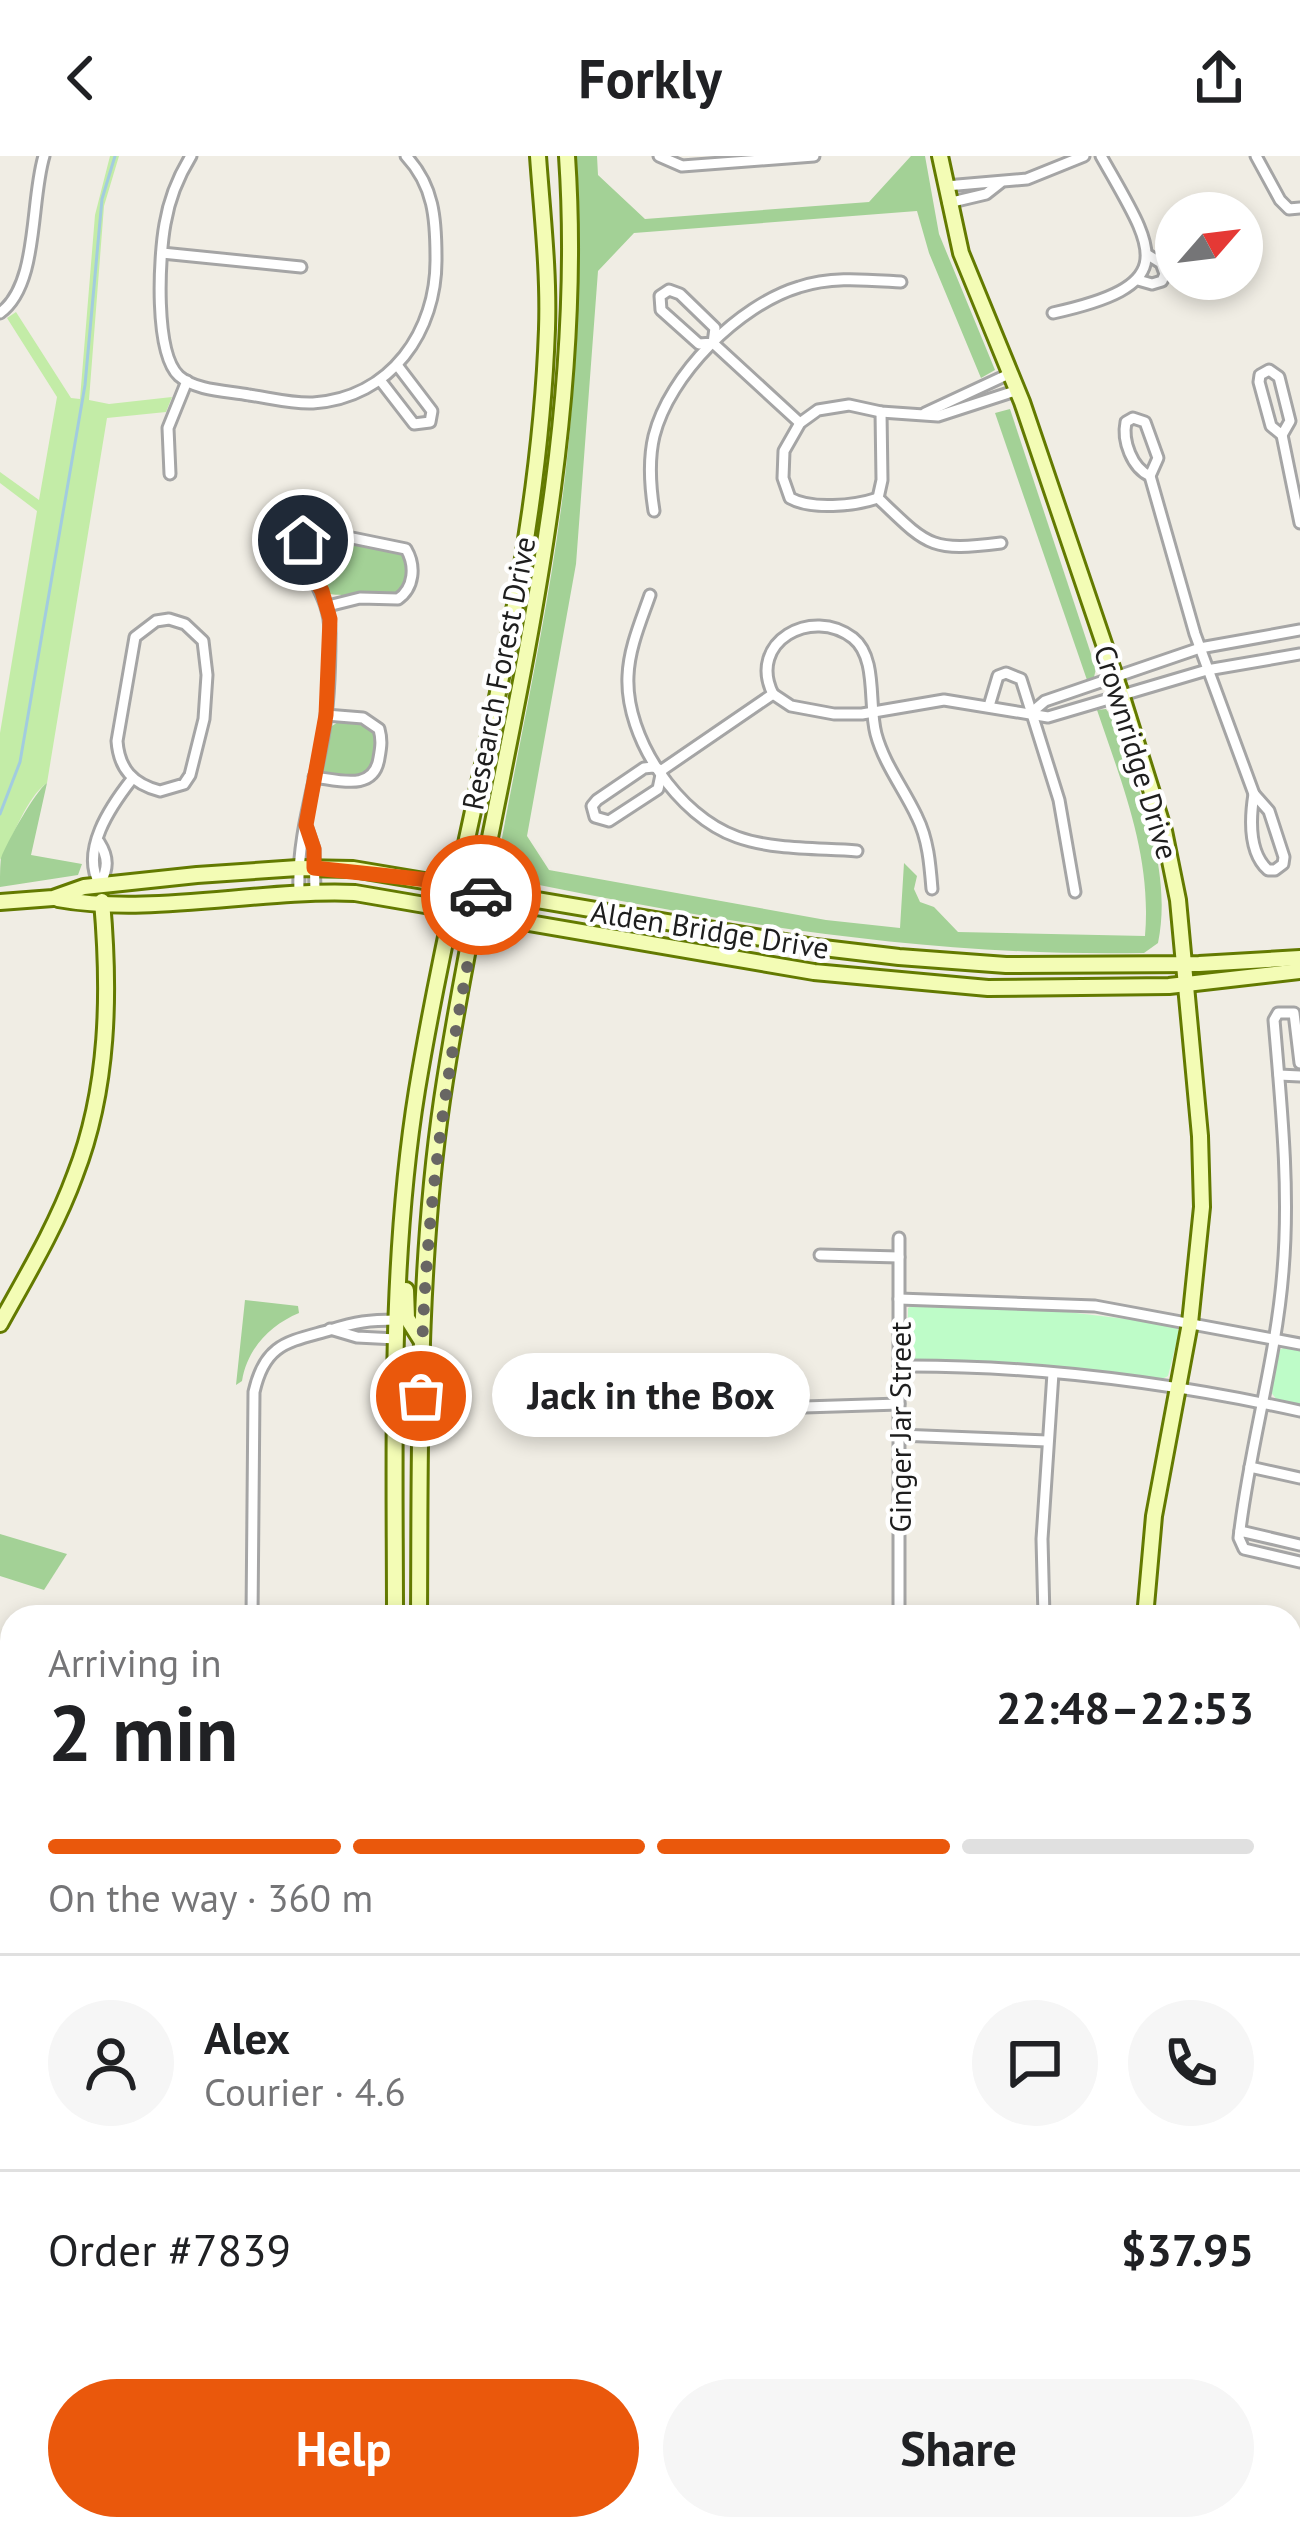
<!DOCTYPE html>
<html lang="en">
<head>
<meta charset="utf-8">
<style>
	body { margin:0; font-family:"PT Sans",sans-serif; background:#f6f6f6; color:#202124; height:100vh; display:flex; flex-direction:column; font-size:45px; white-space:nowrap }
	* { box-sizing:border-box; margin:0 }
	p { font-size:39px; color:#757577 }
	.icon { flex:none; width:66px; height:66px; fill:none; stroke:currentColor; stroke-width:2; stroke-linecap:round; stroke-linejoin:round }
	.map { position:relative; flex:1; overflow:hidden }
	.side { position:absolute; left:0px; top:1449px; width:1302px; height:936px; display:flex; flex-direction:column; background:#fff; border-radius:36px 36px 0 0; box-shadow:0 6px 18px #0003 }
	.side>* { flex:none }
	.needle { width:78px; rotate:62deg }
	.tools { position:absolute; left:1155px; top:36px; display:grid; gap:24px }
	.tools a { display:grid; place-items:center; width:108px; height:108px; border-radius:50%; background:#fff; box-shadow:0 6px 18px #0003; font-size:60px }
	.pin { position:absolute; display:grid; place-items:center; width:102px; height:102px; color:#fff; margin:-51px; border:6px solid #fff; border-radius:50%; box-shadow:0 3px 12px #0007 }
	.courier { position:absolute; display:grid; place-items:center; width:120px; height:120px; margin:-60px; border:9px solid #ea580c; border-radius:50%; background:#fff; color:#222; box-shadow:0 3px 15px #0007 }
	.bubble { position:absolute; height:84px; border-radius:42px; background:#fff; box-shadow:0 6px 18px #0003; font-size:39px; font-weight:700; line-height:84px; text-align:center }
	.overview em { font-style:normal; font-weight:700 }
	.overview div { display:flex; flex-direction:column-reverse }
	.overview { display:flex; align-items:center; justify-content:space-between; height:204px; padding:0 48px }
	h1 { font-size:78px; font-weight:700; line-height:90px }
	.bar { display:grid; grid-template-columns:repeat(4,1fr); gap:18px 12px; align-content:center; height:144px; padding:0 48px }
	.bar i { height:15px; border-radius:9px; background:#e0e0e0 }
	.bar .active { background:#ea580c }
	.bar p { grid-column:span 4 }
	.line { display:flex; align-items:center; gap:30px; padding:0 48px; border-top:3px solid #e0e0e0 }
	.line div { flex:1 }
	.round { display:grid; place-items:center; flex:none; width:126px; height:126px; border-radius:63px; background:#f6f6f6 }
	.button { display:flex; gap:24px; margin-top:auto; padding:24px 48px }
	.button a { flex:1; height:138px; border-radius:72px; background:#ea580c; color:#fff; font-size:48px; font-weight:700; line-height:138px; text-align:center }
	.button a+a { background:#f6f6f6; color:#202124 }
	header { display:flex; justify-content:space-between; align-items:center; height:156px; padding:0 48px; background:#fff; font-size:54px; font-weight:700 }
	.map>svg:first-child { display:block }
</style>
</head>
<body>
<header><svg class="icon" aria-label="back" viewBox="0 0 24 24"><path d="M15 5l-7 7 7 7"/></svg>Forkly<svg class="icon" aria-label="share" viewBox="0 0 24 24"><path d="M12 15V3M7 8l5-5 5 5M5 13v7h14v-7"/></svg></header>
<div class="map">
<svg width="1300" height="2385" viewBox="0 0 1300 2385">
	<rect width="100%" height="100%" fill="#f0ede4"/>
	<path fill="#c3eca7" d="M110,0H119L104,50L89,244L109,248L172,241L166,256L107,262L47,627C27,640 13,682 0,704V577L37,355L0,327V316L39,344L57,241L7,162L16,156L71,242L80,243L95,59Z"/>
	<g fill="#a3d196">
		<path d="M572,0H597L598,19L645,63L869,46L911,0H925L939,78L995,214L981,222L929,97L917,55L634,77L598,115L576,408L527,680L549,714L826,764L900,772L904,707L917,720L914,733L920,746L934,751L958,776L1145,780C1152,700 1122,628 1097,554L1106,553L1117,568C1139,638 1173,713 1158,787L1144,797C931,801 732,768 524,726C502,715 504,705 502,682C524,562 551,442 565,321C578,214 578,107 572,0Z"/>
		<path d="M1010,253L1096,513L1094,521L1087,524L995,257Z"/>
		<path d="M325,380L403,396L409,410L401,436C391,439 340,440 330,438L308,397L314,385Z"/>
		<path d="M341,564L365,567L376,575L373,610L367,618L330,619L323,614L329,572Z"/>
		<path d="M47,627L31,699L82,708L78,719L0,731C0,722 0,710 1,702C7,686 36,634 47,627Z"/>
		<path d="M245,1144L298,1150L299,1157C270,1169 247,1193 242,1225L236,1229Z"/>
		<path d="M0,1378L67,1398L44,1434L0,1420Z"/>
	</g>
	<g fill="#befcc8">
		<path d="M915,1148L1026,1151L1176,1169L1179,1176L1168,1220L1162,1223L1028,1207L913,1205L907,1199L908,1152Z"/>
		<path d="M1290,1189L1300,1191V1249L1277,1244L1270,1235L1277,1195Z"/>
	</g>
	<path fill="#a2ccdf" d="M30,2373H136L146,2385H28Z"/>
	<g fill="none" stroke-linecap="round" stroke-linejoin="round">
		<g stroke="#a2ccdf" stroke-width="3">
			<path d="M0,658L20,606L85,229L102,43L115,0"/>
			<path d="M1290,2022L1300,2019"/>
		</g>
		<defs>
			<g id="street">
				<path d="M191,0C178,21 169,44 165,68C159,101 154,197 179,220C196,235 228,235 249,239C270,242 292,248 313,247C391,242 437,175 436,102C436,63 434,30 406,0"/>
				<path d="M659,0L682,10L814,0"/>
				<path d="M1256,0L1280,44L1289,53L1300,52"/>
				<path d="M946,30L1027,23L1084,0"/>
				<path d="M948,47L986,38L1000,27"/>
				<path d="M162,97L301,111"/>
				<path d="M1138,124L1152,128L1162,125L1165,118L1161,107L1148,99"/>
				<path d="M669,134L680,138L715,172L713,187L699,188L661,154L660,140Z"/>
				<path d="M0,157C39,129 30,46 44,0"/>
				<path d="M1053,157C1184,128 1154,94 1101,0"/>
				<path d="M713,187L800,267"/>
				<path d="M1269,214L1279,221L1290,265L1282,279L1271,270L1259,226L1260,219Z"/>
				<path d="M380,224L414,268L430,266L432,255L397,209"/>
				<path d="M925,257L1011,217"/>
				<path d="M1133,262L1145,266L1158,302L1150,320C1132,312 1122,285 1126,266Z"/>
				<path d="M1282,279L1300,367"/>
				<path d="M170,318L168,272L187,225"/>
				<path d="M1150,320L1195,478L1254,638"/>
				<path d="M878,342C854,350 811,354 790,342L783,322L784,295L800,267L818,254L849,249L881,256L938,260L1018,234"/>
				<path d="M878,342C928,390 930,396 1001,387"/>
				<path d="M878,342L882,324L881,256"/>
				<path d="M654,355C650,330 648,305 654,280C669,219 739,149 799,131C832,120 867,124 901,126"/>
				<path d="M650,439C641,465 629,492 628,520C625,582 678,660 737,681C773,694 819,692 857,695"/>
				<path d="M169,463L185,468L203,485L207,519L204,563L190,619L184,628L160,635C133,628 119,613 117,585L135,481L156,465Z"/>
				<path d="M773,538L791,550L834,558H862L944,544L1048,561L1207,514L1300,498"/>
				<path d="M773,538C747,486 812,450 853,482C878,502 868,549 876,578C884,608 904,633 917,661C928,683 930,708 932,733"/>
				<path d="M989,550L998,520L1006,517L1021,523L1059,644L1075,736"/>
				<path d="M1032,556L1045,545L1200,492L1300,474"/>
				<path d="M653,611L662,614L658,633L609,665L595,661L592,650L597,644L644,612Z"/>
				<path d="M662,614L773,538"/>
				<path d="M314,621C339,624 374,636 379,602C381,591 382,584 379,573L363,562L326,559"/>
				<path d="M1254,638L1269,655L1284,701L1283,708L1275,714H1268C1248,696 1250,663 1254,638Z"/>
				<path d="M306,670L314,693L315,735"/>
				<path d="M99,686C109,702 108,712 100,729"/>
				<path d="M100,729C80,695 110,651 132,623"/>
				<path d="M299,735C297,682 314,633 323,581C329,548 330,513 330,479C331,436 301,417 303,384L323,376L406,393C416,410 414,432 398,443L360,442L328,450"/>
				<path d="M1300,907L1294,857H1278L1274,864C1281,947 1290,1032 1283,1115C1276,1205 1249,1292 1239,1382L1244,1393L1300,1406"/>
				<path d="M1279,919L1300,920"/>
				<path d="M820,1099L899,1101"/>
				<path d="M899,1143L1095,1150L1300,1188"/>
				<path d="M330,1173L357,1181L396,1183"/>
				<path d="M899,1210C1034,1209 1168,1226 1300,1255"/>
				<path d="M804,1251L899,1248"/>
				<path d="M899,1279L1047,1285"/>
				<path d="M1250,1311L1300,1322"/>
				<path d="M1240,1375L1300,1389"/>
				<path d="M252,1461L254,1236C265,1187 288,1186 330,1174C356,1166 369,1164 396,1164"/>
				<path d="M899,1461V1082"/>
				<path d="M1044,1461L1042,1383L1053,1217"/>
				<path d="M0,1702L12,1696"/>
				<path d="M1290,1852L1300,1867"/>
				<path d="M1290,1882L1300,1873"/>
				<path d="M0,1968L12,1976"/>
				<path d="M0,2254L12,2257"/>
				<path d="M997,2373L1016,2385"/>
				<path d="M722,2385L723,2373"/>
				<path d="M1226,2385L1235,2373"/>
			</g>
			<g id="secondary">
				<path d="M940,0L961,97L1022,246L1122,541L1164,675L1178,744L1200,980L1202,1051L1190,1167L1154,1360L1145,1461"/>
				<path d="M58,743C150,760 259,733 355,737L814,816L988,832L1169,830L1300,815"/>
				<path d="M0,746L53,742L84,731L197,719L298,712L353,713L815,791L899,801L1006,809L1199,808L1300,802"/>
				<path d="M406,1134L407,1162L421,1184"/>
				<path d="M0,1168C27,1119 56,1071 75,1019C109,932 110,836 102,745"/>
				<path d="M395,1461C395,1285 389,1108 417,934C459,680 538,431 547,173C549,115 542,57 538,0"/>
				<path d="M419,1461C420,1288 417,1116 442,944C489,629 589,322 567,0"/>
				<path d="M0,1537L12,1539"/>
				<path d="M1290,1551H1300"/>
				<path d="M0,1561L12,1563"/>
				<path d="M0,1837L12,1844"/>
				<path d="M1290,2107L1300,2133"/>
				<path d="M464,2373L468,2385"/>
				<path d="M488,2373L492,2385"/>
				<path d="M727,2373L793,2385"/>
				<path d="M201,2385L205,2373"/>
				<path d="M548,2385L629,2373"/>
			</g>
		</defs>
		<use href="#street" stroke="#a5a5a5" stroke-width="15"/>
		<use href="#secondary" stroke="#637a00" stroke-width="20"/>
		<use href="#street" stroke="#fff" stroke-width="9"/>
		<use href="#secondary" stroke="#f3fcb5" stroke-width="14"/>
	</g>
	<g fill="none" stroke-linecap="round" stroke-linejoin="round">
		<path stroke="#686663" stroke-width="12" stroke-dasharray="0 21.6" d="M421,1240C423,1065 447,910 481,739"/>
		<path stroke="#ea580c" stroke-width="15" d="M303,384L302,400L322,435L330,463L326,559L306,669L314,693V712L428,724L482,736L481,739"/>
	</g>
	<g text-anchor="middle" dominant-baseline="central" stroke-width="9" stroke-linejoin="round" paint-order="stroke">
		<g font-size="30" fill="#1e1e1e" stroke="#fff">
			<text transform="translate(498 517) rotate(-79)">Research Forest Drive</text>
			<text transform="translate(1137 596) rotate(73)">Crownridge Drive</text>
			<text transform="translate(710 773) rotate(9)">Alden Bridge Drive</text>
			<text transform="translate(899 1271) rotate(-90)">Ginger Jar Street</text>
		</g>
	</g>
</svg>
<div class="tools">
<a><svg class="needle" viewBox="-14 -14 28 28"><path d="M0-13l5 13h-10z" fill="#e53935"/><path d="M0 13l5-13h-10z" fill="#757577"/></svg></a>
</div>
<div class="pin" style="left:421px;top:1240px;background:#ea580c"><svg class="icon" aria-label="bag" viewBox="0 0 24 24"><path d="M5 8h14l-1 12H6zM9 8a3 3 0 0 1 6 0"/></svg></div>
<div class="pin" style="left:303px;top:384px;background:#1f2937"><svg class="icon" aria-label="home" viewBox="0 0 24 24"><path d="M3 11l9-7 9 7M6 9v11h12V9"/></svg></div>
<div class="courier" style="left:481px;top:739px"><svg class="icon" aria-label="car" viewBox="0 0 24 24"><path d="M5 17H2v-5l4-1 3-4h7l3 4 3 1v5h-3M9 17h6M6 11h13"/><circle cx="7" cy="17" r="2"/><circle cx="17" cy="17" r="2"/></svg></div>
<div class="bubble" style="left:492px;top:1197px;width:318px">Jack in the Box</div>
<section class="side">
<div class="overview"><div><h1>2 min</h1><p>Arriving in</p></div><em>22:48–22:53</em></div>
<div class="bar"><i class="active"></i><i class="active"></i><i class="active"></i><i></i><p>On the way · 360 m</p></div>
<div class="line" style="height:216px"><a class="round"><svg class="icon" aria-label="person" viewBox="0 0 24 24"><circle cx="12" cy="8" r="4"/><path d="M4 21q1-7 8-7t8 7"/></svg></a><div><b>Alex</b><p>Courier · 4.6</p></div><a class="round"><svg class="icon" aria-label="chat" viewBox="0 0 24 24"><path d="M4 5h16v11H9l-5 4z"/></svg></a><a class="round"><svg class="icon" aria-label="phone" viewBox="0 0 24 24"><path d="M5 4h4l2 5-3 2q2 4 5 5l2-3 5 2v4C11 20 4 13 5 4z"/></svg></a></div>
<div class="line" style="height:156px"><div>Order #7839</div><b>$37.95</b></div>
<div class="button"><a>Help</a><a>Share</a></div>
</section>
</div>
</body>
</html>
